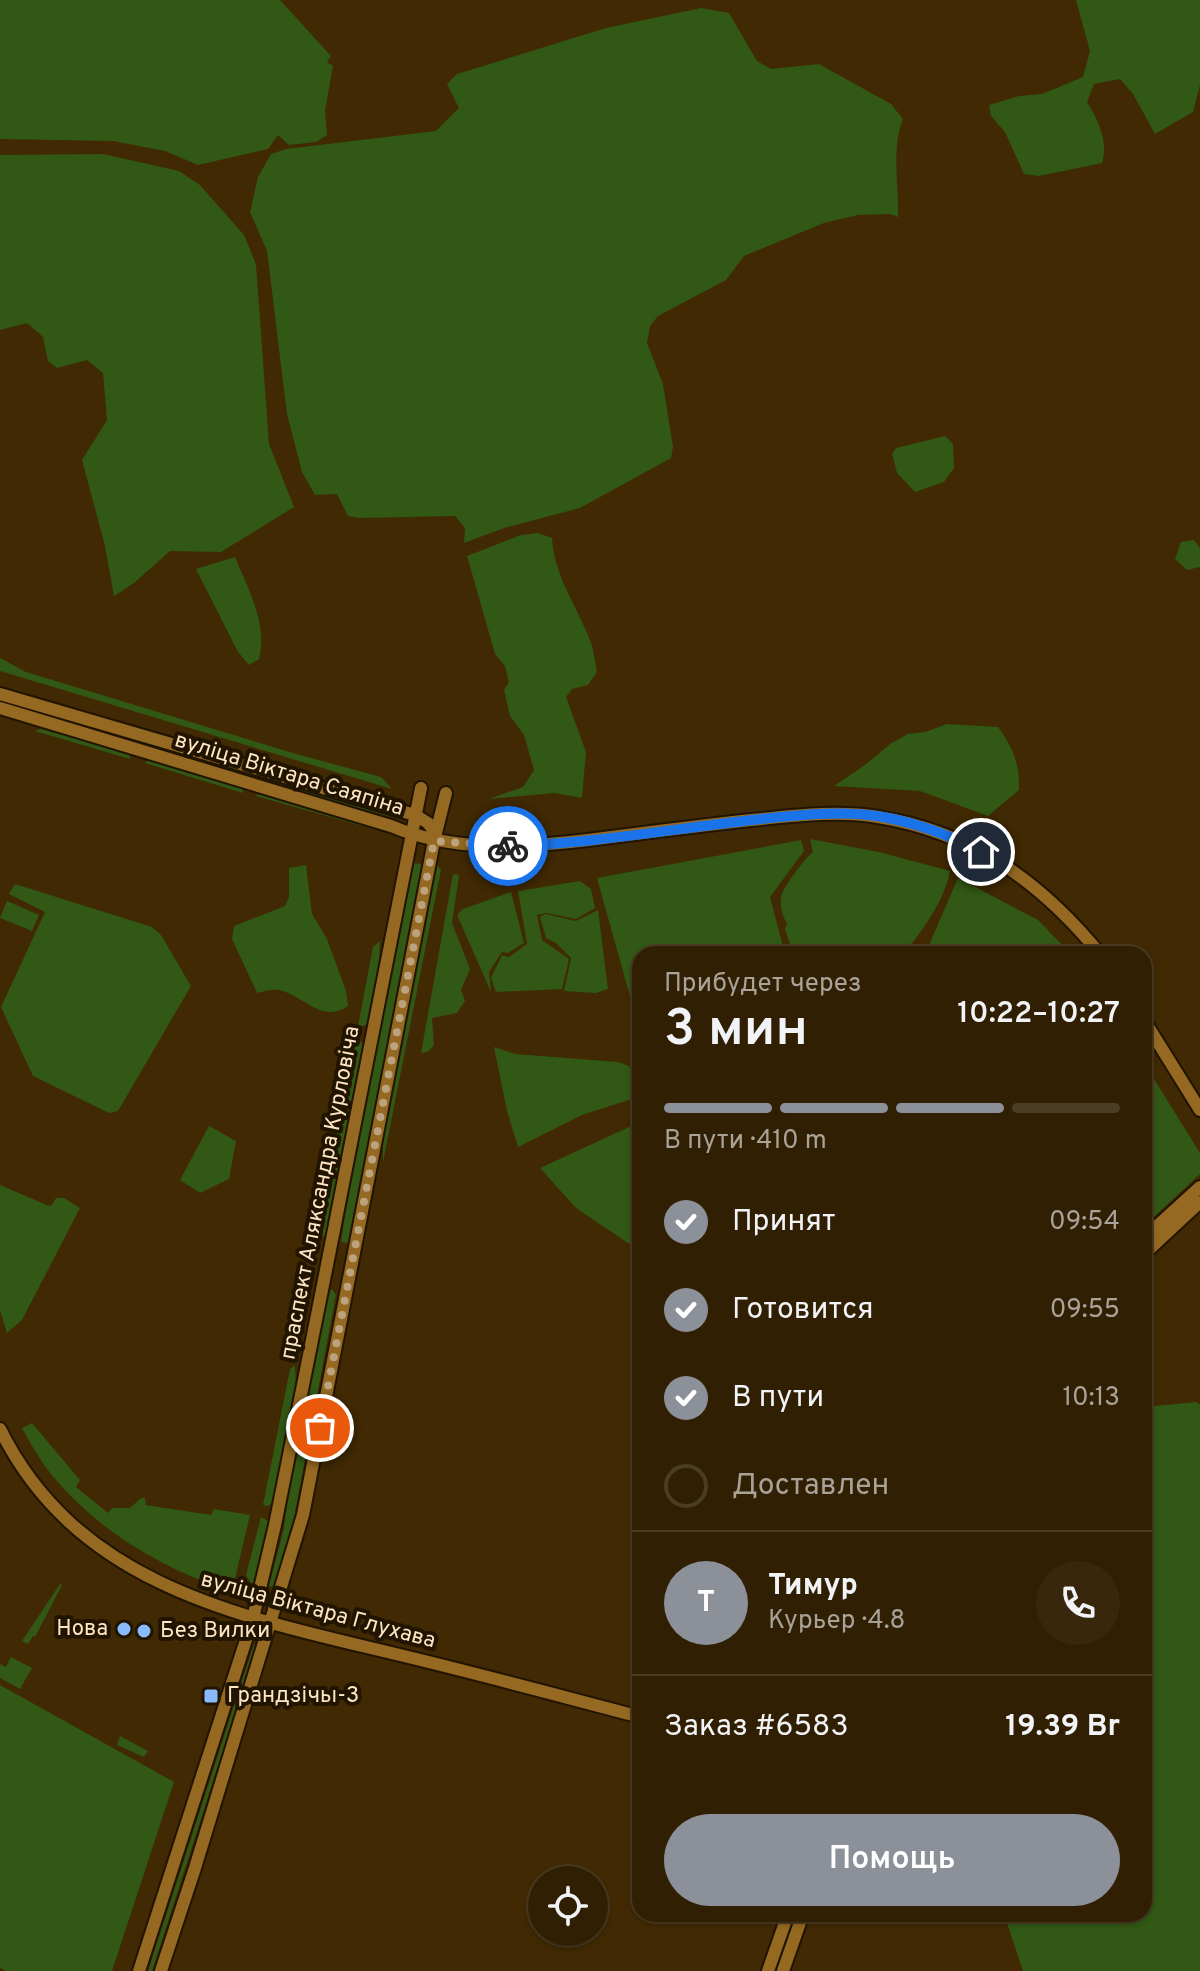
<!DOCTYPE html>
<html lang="ru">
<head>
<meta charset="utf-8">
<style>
	body { margin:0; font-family:Overpass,sans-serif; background:#38270c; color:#f1f3f6; height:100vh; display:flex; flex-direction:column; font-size:30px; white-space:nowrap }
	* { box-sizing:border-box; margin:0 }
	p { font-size:26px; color:#a8a299 }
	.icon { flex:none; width:44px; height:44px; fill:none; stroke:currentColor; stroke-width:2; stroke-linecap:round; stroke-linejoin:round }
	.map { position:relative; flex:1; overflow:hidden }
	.panel { position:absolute; left:632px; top:946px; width:520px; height:976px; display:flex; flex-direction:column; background:#301f02; border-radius:24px; box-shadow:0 2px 6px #0004,0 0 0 2px #4b3d24 }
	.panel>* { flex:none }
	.fabs { position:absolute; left:528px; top:1866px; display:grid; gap:16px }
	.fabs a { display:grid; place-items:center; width:80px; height:80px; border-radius:50%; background:#301f02; box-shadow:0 2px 6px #0004,0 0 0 2px #4b3d24; font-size:40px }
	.pin { position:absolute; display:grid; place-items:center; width:68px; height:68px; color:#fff; margin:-34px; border:4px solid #fff; border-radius:50%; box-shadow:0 2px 8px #0007 }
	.courier { position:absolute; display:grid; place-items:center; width:80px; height:80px; margin:-40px; border:6px solid #1a73e8; border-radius:50%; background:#fff; color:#222; box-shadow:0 2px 10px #0007 }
	.summary em { font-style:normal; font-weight:600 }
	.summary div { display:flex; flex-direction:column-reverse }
	.summary { display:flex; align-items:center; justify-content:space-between; height:136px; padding:0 32px }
	h1 { font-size:52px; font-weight:600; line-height:60px }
	.bar { display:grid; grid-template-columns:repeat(4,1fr); gap:12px 8px; align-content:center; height:96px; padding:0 32px }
	.bar i { height:10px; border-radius:6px; background:#4b3d24 }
	.bar .selected { background:#8c9099 }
	.bar p { grid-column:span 4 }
	.line { display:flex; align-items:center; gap:20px; padding:0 32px; border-top:2px solid #4b3d24 }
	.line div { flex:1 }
	.round { display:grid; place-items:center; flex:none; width:84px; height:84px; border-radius:42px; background:#38270c }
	ol { padding:0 32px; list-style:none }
	li { display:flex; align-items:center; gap:24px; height:88px }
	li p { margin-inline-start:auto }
	li .icon { padding:8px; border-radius:50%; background:#8c9099; color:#fff; stroke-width:4 }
	li:last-child { color:#a8a299 }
	li i { width:44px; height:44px; border:4px solid #4b3d24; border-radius:50% }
	.primary-button { display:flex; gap:16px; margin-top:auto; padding:16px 32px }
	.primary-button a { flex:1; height:92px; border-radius:48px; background:#8c9099; color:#fff; font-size:32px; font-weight:600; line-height:92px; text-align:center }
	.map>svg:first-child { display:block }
</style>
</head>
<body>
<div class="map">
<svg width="1200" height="1971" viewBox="0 0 1200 1971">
	<rect width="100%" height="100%" fill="#402903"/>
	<g fill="#315814">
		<path d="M0,0H280L331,56L327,62L333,66L325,111L327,135L316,142L289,145L278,135L268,149L198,165L165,151L113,141L0,139Z"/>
		<path d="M1076,0H1200V85L1193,112L1155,134L1133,94L1120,79L1094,84L1087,102C1098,119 1109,143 1102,163L1039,176L1024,174L1005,132L991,116L989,105L1019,96L1042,94L1083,77L1090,51Z"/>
		<path d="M701,8L729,13L757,61L771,69L819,64L891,104L903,119C891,149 899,185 898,217L890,214L858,215L824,223L744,256L726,280L658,316L650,326L647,343L663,384L673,447L671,458L580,508L504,528L464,543L465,528L455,516L359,518L348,516L337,494L315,495L302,472L287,414L267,251L250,212L258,177L271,154L286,149L436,131L459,108L447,84L457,74L606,28Z"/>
		<path d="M103,154L179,171L200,185L244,235L256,264L269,444L294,507L221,552L170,551L134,583L114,596L105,546L82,460L107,420L103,373L87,360L57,368L48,361L43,337L27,323L0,330V155Z"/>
		<path d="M945,436L953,444L954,468L944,482L915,492L897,473L892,454L896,448Z"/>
		<path d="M538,533L552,538C554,576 577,606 590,640C594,650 595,662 597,672L588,685L572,689L566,697L586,752L582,798L555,793L489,799L523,787L534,770L524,735L510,716L504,690L509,682L505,666L495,654L467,556L521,535Z"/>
		<path d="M1194,540L1200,548V567L1187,570L1175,559L1181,542Z"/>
		<path d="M235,557C248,588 268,625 259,659L249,665L238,652L196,569Z"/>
		<path d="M0,658L26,672L293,753L381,777L392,789L0,671Z"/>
		<path d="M0,702L388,813V816L312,796Z"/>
		<path d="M947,724L998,727C1013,747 1020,765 1019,790L988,816L920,791L834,786L865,765L890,744L908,734L925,732Z"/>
		<path d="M41,729L129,753L130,759L35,731Z"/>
		<path d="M148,759L242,786L243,793L145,763Z"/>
		<path d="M257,794L380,828V831L256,796Z"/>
		<path d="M810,839L879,852L950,871C944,902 923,929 904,954H793L785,929L787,923C782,917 780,904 781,897C783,887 805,858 813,852Z"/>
		<path d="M801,840L804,851L770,897L785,954H640V1032L597,878Z"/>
		<path d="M412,863L422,864L350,1243L341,1242L354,1159Z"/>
		<path d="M306,865L312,914L327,939L346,991L348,1006C324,1023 306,999 283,991C275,988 265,991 257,993L232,939L234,926L285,906L289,897V868Z"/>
		<path d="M437,865L441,870L383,1162V1135Z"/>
		<path d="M453,874L459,875L452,923L470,969L461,990L465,1001L457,1013L432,1018L434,1045L428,1052L421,1053Z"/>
		<path d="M958,878L1038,920L1071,954H919L929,945Z"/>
		<path d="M580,881L591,889L595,908L576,919L546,913L537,915L542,940L569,959L562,989L496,992L491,978L502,955L509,957L527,944L518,891Z"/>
		<path d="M15,884L152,927L161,935L191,986L118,1111L109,1113L33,1076L1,1007L45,912L9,894Z"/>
		<path d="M511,892L524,943L508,953L502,952L489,972L491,992L457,915L463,909Z"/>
		<path d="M7,901L39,915L32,931L0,918Z"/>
		<path d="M598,910L608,989L596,993L564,991L571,958L556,943L546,938L540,917L545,914L576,921Z"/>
		<path d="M380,941L379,963L367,1024L361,1027L358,1026L373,947Z"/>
		<path d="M355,1038L364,1044L325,1237L321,1236L319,1226Z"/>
		<path d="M494,1047L515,1054L618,1062L629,1066L638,1097L582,1115L518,1147L507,1111Z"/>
		<path d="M1144,1063L1200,1153V1174L1144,1226Z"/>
		<path d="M640,1122V1251L576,1208L540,1168Z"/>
		<path d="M209,1126L236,1141L229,1179L200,1193L180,1180Z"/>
		<path d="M0,1185L49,1206L52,1205L56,1198H64L80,1208L22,1320L7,1333L0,1310Z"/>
		<path d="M332,1289L336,1295L293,1523L277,1589L269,1586L284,1528L288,1496L328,1292Z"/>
		<path d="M295,1365L296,1389L273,1503L267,1506L263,1505L290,1369Z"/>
		<path d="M1197,1402L1200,1405V1971H1023L1004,1914H1144V1407Z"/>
		<path d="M32,1423L80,1480L76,1487L108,1513L112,1508H130L141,1498H145L146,1505L211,1515L214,1509L250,1515L233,1587L226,1590C160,1567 101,1532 56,1480C42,1464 32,1446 22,1428Z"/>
		<path d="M261,1517L268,1521V1526L254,1584L250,1582L246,1575Z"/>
		<path d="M60,1584L62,1585L35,1637L33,1636L28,1644L22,1641Z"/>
		<path d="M254,1644L257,1645L152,1971H148Z"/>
		<path d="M11,1657L32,1668L20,1689L0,1678V1664L6,1667Z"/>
		<path d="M0,1685L174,1782L112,1971H6L0,1968Z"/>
		<path d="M120,1736L148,1751L144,1757L117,1745Z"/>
	</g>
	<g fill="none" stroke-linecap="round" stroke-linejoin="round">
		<defs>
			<g id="minor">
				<path d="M0,694L415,815L428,823L436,834"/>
				<path d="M0,708L391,826C452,852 523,848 588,840C642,833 697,826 751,820C792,816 837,810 878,817C972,832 1041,882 1100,954"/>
				<path d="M1144,1020L1200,1110"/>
				<path d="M1144,1238L1200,1187"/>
				<path d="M1144,1254L1200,1202"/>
				<path d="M0,1429C79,1589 247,1618 404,1656C483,1675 561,1696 640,1717"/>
				<path d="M139,1971L253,1618L275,1525L326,1270L421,788"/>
				<path d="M161,1971L195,1868L303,1515L434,841L446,793"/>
				<path d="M768,1971L788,1914"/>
				<path d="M783,1971L803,1914"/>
			</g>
		</defs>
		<use href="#minor" stroke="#211401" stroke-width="16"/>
		<use href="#minor" stroke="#956921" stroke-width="12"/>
	</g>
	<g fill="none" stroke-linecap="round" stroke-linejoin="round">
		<path stroke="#bca380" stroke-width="8" stroke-dasharray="0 14.4" d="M320,1428L434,841L508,846"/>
		<path stroke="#1a73e8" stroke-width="10" d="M508,846C587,844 665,830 744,821C787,816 834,810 877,816C914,822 948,834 981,852"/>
	</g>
	<g fill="#88bafc" stroke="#211401" stroke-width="3">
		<circle cx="124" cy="1629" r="8"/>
		<circle cx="144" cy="1631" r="8"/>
		<rect x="203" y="1688" width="16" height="16" rx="4"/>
	</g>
	<g text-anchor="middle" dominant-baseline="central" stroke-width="8" stroke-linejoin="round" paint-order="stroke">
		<g font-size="22" fill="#fee5c4" stroke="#211401">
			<text transform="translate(289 775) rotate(17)">вуліца Віктара Саяпіна</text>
			<text transform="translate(321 1193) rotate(-79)">праспект Аляксандра Курловіча</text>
			<text transform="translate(318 1611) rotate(15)">вуліца Віктара Глухава</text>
		</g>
		<g font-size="22" fill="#fee5c4" stroke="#211401" text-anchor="start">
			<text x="108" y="1629" text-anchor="end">Нова</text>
			<text x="160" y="1631">Без Вилки</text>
			<text x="227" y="1696">Грандзічы-3</text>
		</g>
	</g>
</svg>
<div class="fabs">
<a><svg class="icon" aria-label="locate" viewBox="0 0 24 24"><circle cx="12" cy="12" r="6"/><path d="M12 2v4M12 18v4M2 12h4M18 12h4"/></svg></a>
</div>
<div class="pin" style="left:320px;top:1428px;background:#ea580c"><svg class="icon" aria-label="bag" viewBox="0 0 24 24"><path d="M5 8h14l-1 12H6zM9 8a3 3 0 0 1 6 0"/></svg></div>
<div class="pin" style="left:981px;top:852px;background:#1f2937"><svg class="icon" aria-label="home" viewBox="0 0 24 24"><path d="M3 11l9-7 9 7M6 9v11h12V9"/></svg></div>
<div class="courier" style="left:508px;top:846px"><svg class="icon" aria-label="bike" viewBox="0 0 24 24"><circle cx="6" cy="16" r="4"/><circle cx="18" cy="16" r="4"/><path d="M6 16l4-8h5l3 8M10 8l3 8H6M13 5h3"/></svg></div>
<section class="panel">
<div class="summary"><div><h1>3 мин</h1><p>Прибудет через</p></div><em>10:22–10:27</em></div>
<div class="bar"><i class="selected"></i><i class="selected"></i><i class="selected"></i><i></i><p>В пути · 410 m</p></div>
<ol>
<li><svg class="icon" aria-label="check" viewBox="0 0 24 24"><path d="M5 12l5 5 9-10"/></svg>Принят<p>09:54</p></li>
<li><svg class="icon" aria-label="check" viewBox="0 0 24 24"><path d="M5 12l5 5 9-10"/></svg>Готовится<p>09:55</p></li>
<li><svg class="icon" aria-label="check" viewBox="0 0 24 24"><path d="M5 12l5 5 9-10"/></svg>В пути<p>10:13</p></li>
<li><i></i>Доставлен</li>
</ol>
<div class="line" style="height:144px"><b class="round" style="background:#8c9099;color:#fff">Т</b><div><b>Тимур</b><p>Курьер · 4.8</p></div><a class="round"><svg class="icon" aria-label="phone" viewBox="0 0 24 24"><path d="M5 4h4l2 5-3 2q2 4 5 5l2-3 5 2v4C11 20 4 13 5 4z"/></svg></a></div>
<div class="line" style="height:104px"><div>Заказ #6583</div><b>19.39 Br</b></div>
<div class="primary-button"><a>Помощь</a></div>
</section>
</div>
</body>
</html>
